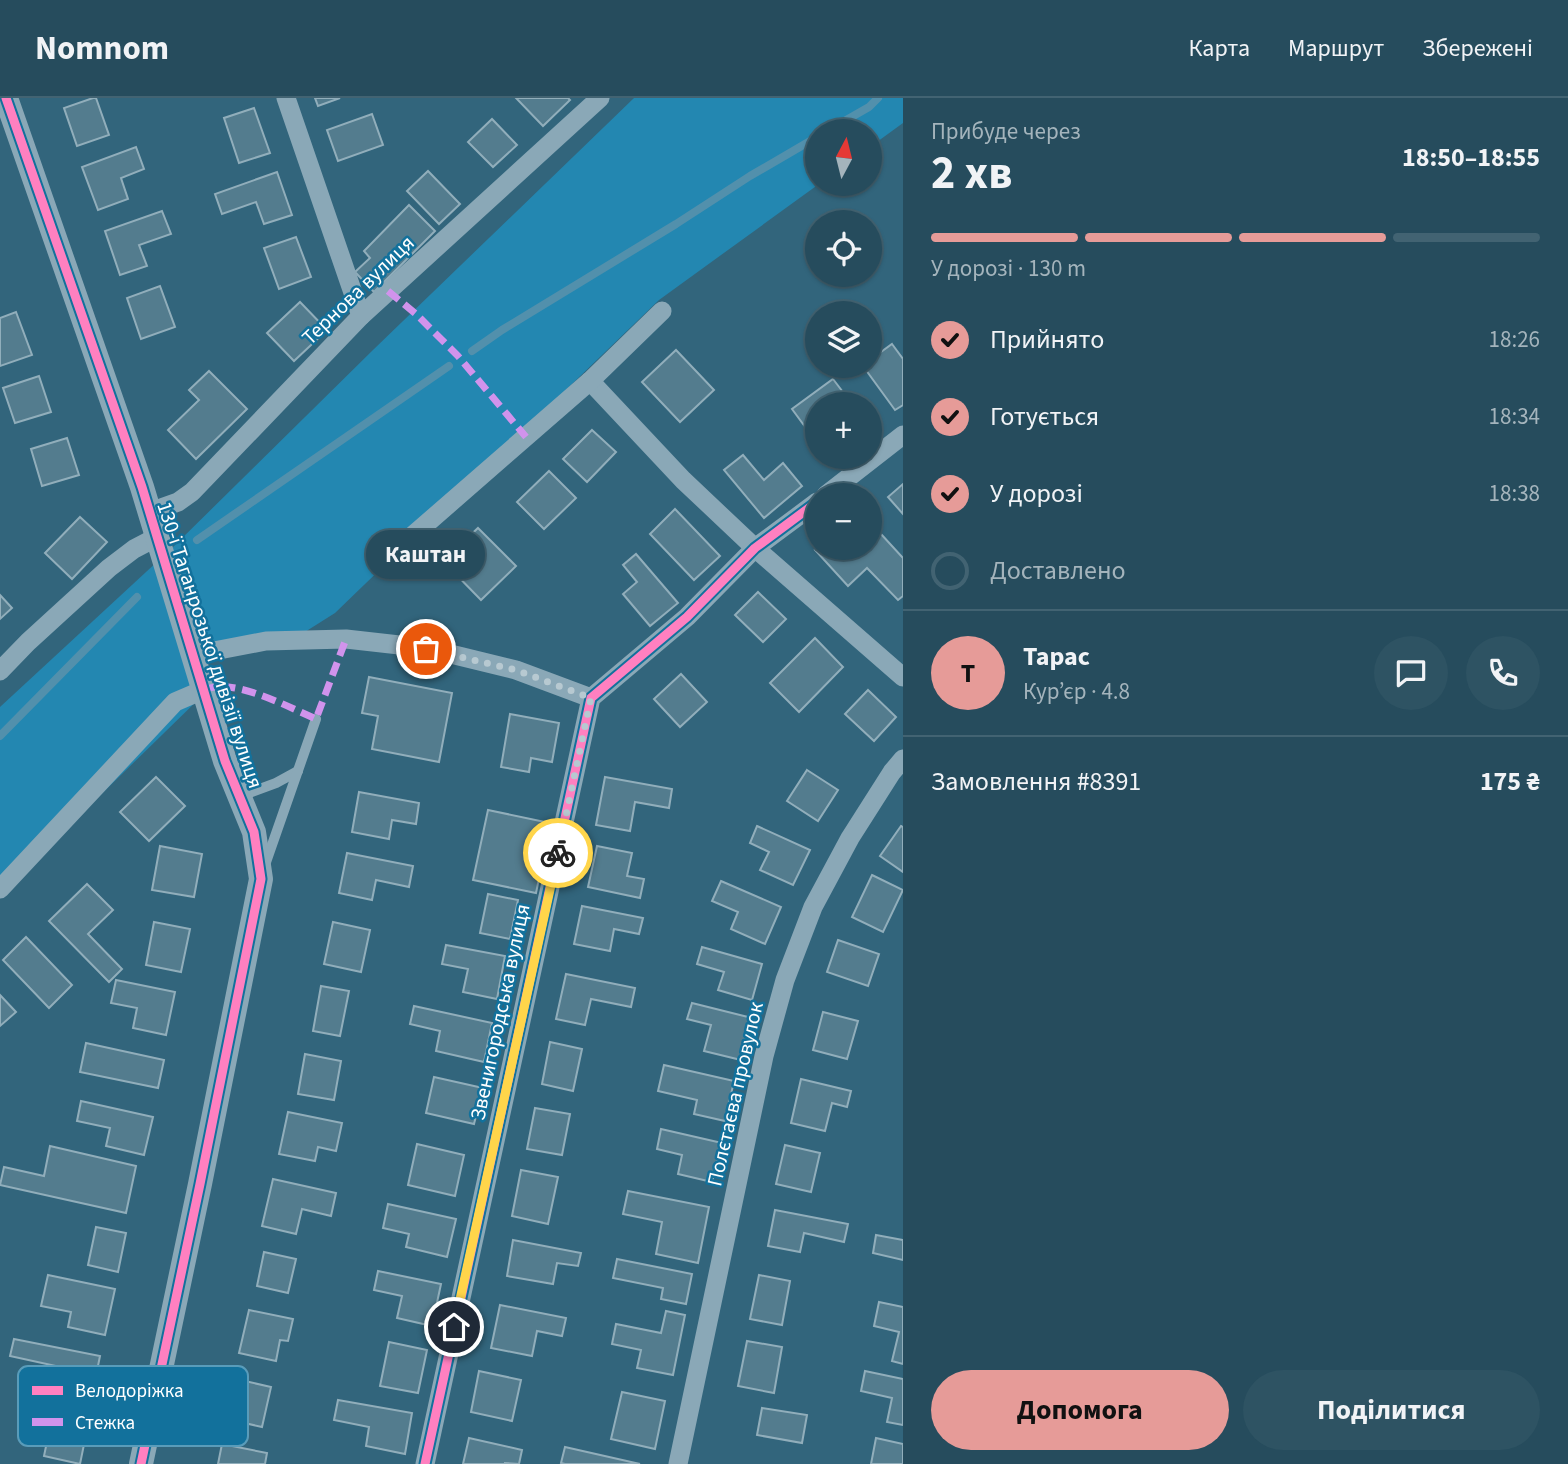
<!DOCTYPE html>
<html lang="uk">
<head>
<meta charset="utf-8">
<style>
	body { margin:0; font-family:"Source Sans 3",sans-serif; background:#2e5363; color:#f1f3f6; height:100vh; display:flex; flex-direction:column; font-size:26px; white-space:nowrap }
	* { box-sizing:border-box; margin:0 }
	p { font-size:23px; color:#a4b4bc }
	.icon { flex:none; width:38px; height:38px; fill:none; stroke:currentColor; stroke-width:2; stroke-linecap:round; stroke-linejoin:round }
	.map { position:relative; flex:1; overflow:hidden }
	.panel { display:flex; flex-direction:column; background:#264c5d; width:665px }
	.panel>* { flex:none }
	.needle { width:46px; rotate:7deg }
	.tools { position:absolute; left:805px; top:21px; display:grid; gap:14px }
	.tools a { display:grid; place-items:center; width:77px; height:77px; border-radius:50%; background:#264c5d; box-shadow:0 2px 5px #0004,0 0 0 2px #426372; font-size:35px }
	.pin { position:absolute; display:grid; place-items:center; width:60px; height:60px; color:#fff; margin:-30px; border:4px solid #fff; border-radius:50%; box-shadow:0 2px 7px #0007 }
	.courier { position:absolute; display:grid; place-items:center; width:70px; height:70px; margin:-35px; border:5px solid #ffd54a; border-radius:50%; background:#fff; color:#222; box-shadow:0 2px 9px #0007 }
	.bubble { position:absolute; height:49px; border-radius:24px; background:#264c5d; box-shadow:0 2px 5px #0004,0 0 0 2px #426372; font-size:23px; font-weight:700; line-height:49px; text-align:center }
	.head em { font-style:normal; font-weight:700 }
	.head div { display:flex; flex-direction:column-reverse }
	.head { display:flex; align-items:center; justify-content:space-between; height:119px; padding:0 28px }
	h1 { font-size:46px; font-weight:700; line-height:52px }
	.bar { display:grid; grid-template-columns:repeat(4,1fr); gap:10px 7px; align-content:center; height:84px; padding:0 28px }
	.bar i { height:9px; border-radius:5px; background:#426372 }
	.bar .selected { background:#e69b98 }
	.bar p { grid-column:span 4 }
	.line { display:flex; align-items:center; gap:18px; padding:0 28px; border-top:2px solid #426372 }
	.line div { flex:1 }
	.round { display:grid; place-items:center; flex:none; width:74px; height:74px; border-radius:37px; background:#2e5363 }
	ol { padding:0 28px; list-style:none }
	li { display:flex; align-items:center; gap:21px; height:77px }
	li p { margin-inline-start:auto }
	li .icon { padding:7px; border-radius:50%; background:#e69b98; color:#111; stroke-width:4 }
	li:last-child { color:#a4b4bc }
	li i { width:38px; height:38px; border:4px solid #426372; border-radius:50% }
	.button { display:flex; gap:14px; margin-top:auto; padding:14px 28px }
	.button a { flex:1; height:80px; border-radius:42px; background:#e69b98; color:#111; font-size:28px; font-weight:700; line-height:80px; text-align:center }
	.button a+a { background:#2e5363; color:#f1f3f6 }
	header { display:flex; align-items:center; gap:42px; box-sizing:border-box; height:98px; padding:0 35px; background:#264c5d; border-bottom:2px solid #426372 }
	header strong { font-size:33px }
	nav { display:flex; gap:38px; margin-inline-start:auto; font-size:24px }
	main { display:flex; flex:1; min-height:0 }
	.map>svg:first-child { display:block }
</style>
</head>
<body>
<header>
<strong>Nomnom</strong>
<nav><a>Карта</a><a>Маршрут</a><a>Збережені</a></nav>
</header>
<main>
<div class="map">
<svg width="903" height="1366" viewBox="0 0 903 1366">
	<rect width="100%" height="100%" fill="#32657c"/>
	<g fill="#2387b1">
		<path d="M634,0H903V25L870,49V33H817V86H819L659,202L335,515L289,544L208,556L171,451L374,251Z"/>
		<path d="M159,462L205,595L0,795V609Z"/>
	</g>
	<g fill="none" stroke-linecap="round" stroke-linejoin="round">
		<g stroke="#5290ac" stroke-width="8">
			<path d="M827,33L869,9L878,0"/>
			<path d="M472,253L502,232L676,126L750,78L817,39"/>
			<path d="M197,442L449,268"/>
			<path d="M0,638L137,499"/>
		</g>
	</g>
	<g fill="#537c8e" stroke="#91aebb" stroke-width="2">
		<path d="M93,0H96L109,37L77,48L64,10Z"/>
		<path d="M315,0H340L318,8Z"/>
		<path d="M516,0H568L570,2L543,28Z"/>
		<path d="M254,10L270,55L239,65L224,20Z"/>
		<path d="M372,16L383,47L338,63L327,32Z"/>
		<path d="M492,21L517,47L493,69L468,44Z"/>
		<path d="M136,49L144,71L121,80L128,101L98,112L82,69Z"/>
		<path d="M428,73L460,106L439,126L407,93Z"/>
		<path d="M277,74L292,117L264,126L256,104L222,116L215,96Z"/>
		<path d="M409,107L435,133L374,194L355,174L370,160L364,153Z"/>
		<path d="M162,113L171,136L139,147L147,168L120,177L105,133Z"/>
		<path d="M296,139L311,179L279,191L264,150Z"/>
		<path d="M160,188L175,229L141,241L127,200Z"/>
		<path d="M300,204L327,232L294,263L267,235Z"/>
		<path d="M16,214L32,257L0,268V220Z"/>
		<path d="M892,246L903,261V307L895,312L863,268H870V262Z"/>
		<path d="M676,252L714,292L680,324L642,284Z"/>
		<path d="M209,273L247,311L196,361L168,332L199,302L189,292Z"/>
		<path d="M39,278L51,314L15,325L3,290Z"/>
		<path d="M833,281L852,306H817V345L792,311Z"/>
		<path d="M592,332L616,354L587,384L563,361Z"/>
		<path d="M67,340L79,377L42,388L31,351Z"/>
		<path d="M743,357L764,382L783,365L802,388L764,420L724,372Z"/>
		<path d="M549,373L576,400L544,431L517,404Z"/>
		<path d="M903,386V416L888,399Z"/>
		<path d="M675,411L720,458L694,482L650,436Z"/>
		<path d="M80,419L107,444L72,481L45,455Z"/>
		<path d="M870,424L903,460V498L898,502L867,470L848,488L815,452L818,450H870Z"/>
		<path d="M478,430L516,468L481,502L443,463Z"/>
		<path d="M636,456L678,505L650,528L623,496L637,484L623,467Z"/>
		<path d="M758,494L786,521L763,544L735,517Z"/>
		<path d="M0,497L12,510L0,521Z"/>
		<path d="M815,540L843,569L799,614L770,585Z"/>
		<path d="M681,576L707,604L680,629L654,601Z"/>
		<path d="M369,579L452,595L439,664L372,651L378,618L362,615Z"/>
		<path d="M868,592L896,619L874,643L845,616Z"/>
		<path d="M510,616L559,625L552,664L531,660L529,674L501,669Z"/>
		<path d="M807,672L838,692L818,723L787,703Z"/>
		<path d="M156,679L185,708L149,743L120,714Z"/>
		<path d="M605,679L672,691L669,710L635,704L630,733L596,727Z"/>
		<path d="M359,694L419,705L416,726L392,722L389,741L352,734Z"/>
		<path d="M488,712L545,724L536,765L542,766L536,795L473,782Z"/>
		<path d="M757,728L810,752L793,787L760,772L769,754L750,745Z"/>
		<path d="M901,728L903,729V774L880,758Z"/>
		<path d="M160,748L202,756L194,799L152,792Z"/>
		<path d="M597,748L632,755L627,778L644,781L640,800L588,789Z"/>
		<path d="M347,755L413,768L409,789L376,782L372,802L339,795Z"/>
		<path d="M872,777L903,792L883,834L852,819Z"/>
		<path d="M721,783L781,809L765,846L731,831L738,814L712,803Z"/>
		<path d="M87,786L113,812L88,836L122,871L109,884L49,823Z"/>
		<path d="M488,796L518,802L510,841L480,835Z"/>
		<path d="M582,808L643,820L639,836L614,831L610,853L574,846Z"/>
		<path d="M154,824L190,831L181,874L146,867Z"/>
		<path d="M333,824L370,832L361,874L324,866Z"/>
		<path d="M26,839L72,887L49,910L3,862Z"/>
		<path d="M838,842L879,856L868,888L827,874Z"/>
		<path d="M446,847L505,858L497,901L463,894L468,871L442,866Z"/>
		<path d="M702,849L762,866L752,902L718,892L724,874L697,866Z"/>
		<path d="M566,876L635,890L631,909L591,901L585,927L556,921Z"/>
		<path d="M116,882L175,894L166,937L133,930L137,910L111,905Z"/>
		<path d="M321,888L349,893L340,938L313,933Z"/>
		<path d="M0,897L16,914L0,928Z"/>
		<path d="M692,905L752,920L741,962L704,953L711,927L687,921Z"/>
		<path d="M414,908L492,925L484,964L436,953L440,933L410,926Z"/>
		<path d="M823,914L858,923L847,961L813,952Z"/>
		<path d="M550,944L582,951L573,993L542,986Z"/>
		<path d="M86,945L164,962L158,990L80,974Z"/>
		<path d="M305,956L341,963L334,1002L298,996Z"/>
		<path d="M664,967L734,983L725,1023L694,1016L697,1002L658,993Z"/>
		<path d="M434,979L483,990L474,1026L426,1015Z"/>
		<path d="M801,981L851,993L847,1009L832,1005L825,1033L791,1025Z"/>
		<path d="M81,1003L153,1019L144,1057L106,1048L110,1030L77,1023Z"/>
		<path d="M535,1010L570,1016L562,1057L527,1051Z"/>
		<path d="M288,1014L342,1025L336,1053L318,1049L315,1063L279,1056Z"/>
		<path d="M661,1031L722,1045L712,1084L678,1076L682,1057L657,1051Z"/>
		<path d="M417,1046L464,1057L455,1098L408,1087Z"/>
		<path d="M785,1047L820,1055L811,1094L776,1086Z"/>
		<path d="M50,1048L136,1068L126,1115L0,1087L4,1069L44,1078Z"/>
		<path d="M521,1072L558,1079L548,1126L512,1118Z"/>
		<path d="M273,1081L336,1095L331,1118L302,1111L296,1136L262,1128Z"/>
		<path d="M628,1093L709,1109L698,1165L656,1156L662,1124L623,1116Z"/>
		<path d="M388,1106L456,1121L447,1159L406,1149L409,1136L383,1130Z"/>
		<path d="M775,1112L848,1126L844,1144L804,1135L800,1154L768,1148Z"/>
		<path d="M96,1129L126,1135L118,1174L88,1167Z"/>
		<path d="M876,1137L903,1142V1162L873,1155Z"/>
		<path d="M513,1142L581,1155L578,1168L557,1165L553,1186L507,1178Z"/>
		<path d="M264,1154L296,1161L288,1195L257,1188Z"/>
		<path d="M617,1161L692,1176L686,1206L661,1201L663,1190L613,1180Z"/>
		<path d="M378,1173L441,1186L432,1228L397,1220L402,1198L374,1192Z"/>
		<path d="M48,1177L115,1191L105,1237L68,1229L71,1214L41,1208Z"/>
		<path d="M759,1177L790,1183L782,1227L750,1221Z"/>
		<path d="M879,1204L903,1209V1266L892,1263L899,1234L874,1228Z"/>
		<path d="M500,1207L566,1220L562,1238L537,1233L532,1258L491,1250Z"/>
		<path d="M249,1212L293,1221L288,1243L280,1242L276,1263L239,1255Z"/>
		<path d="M666,1213L685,1217L673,1277L637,1270L641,1252L612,1246L616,1226L661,1235Z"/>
		<path d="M14,1241L100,1258L90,1307L58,1300L65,1270L10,1258Z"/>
		<path d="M747,1243L782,1249L774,1295L738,1288Z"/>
		<path d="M389,1244L427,1252L418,1295L380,1288Z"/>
		<path d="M479,1273L521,1282L512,1323L471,1314Z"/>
		<path d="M865,1273L903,1281V1327L887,1324L892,1300L861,1293Z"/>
		<path d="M236,1281L271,1289L262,1329L227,1321Z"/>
		<path d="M622,1294L665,1303L655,1351L611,1341Z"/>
		<path d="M338,1302L412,1315L405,1356L366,1348L369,1329L334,1322Z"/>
		<path d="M25,1309L89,1322L80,1366L44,1358L49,1334L21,1329Z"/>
		<path d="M762,1310L807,1317L802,1345L757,1337Z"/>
		<path d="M469,1340L522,1352L519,1366L505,1365V1366H463Z"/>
		<path d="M876,1340L903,1346V1366H871Z"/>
		<path d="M222,1346L267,1355L265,1366H218Z"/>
		<path d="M565,1349L640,1366H565L561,1365Z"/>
	</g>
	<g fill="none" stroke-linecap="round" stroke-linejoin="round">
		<g stroke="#8aa8b7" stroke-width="10">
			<path d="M241,698L276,685L298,673"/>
			<path d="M265,767L316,621"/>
		</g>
		<g stroke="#8aa8b7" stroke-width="19">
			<path d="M286,0L361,218"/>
			<path d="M590,283L683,382L755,450L903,579"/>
			<path d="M826,397L903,337"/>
			<path d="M150,414L178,404L192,394L361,218L600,0"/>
			<path d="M403,446L590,283L662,213"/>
			<path d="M193,557L266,543L346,541L426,550L516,572L591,600"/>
			<path d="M0,573L28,544L109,470L134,451L157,439"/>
			<path d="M0,791L175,604L203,592"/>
			<path d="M425,1366L591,600L687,519L755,450L817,404"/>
			<path d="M678,1366L764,958L785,882L813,809L850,740L892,674L903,661"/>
		</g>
		<path stroke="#8aa8b7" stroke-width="24" d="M6,0L142,389L225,663L254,734L261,781L200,1086L141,1366"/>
		<g stroke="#d193ec" stroke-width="7" stroke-dasharray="14 7" stroke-linecap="butt">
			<path d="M388,193L416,216L458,258L526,339"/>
			<path d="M201,593C206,591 212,589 217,589C245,586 291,610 316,621L346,541"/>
		</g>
		<defs>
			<g id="cycleway">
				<path d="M6,0L142,389L225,663L254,734L261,781L200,1086L141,1366"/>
				<path d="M425,1366L591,600L687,519L755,450L817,404"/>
			</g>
		</defs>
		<use href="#cycleway" stroke="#12719c" stroke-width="13"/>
		<use href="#cycleway" stroke="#ff80c0" stroke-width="9"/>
	</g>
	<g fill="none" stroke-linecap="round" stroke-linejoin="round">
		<path stroke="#b7c9d1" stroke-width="7" stroke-dasharray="0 12.6" d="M426,551L516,572L591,600L558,755"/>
		<path stroke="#ffd54a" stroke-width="9" d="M454,1229L558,755"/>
	</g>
	<g text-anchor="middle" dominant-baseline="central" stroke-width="5" stroke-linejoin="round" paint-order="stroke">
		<g font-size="21" fill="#fff" stroke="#12719c">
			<text transform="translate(358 192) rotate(-44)">Тернова вулиця</text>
			<text transform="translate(210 547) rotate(72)">130-ї Таганрозької дивізії вулиця</text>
			<text transform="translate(500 914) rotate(-78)">Звенигородська вулиця</text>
			<text transform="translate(735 996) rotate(-77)">Полєтаєва провулок</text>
		</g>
	</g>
	<rect x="18" y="1268" width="230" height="80" rx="10" fill="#12719c" stroke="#599cba" stroke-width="2"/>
	<rect x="32" y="1288" width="31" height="9" fill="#ff80c0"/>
	<rect x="32" y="1320" width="31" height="8" fill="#d193ec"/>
	<g font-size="19" fill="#fff">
		<text x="75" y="1299">Велодоріжка</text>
		<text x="75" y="1331">Стежка</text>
	</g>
</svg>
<div class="tools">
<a><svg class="needle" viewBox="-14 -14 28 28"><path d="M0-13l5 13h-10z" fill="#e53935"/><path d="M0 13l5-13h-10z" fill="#a4b4bc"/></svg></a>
<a><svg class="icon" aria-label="locate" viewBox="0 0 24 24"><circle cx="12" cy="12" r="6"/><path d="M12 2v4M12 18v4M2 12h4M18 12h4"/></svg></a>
<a><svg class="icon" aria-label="layers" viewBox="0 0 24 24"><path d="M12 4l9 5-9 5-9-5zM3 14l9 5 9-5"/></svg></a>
<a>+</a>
<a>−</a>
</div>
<div class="pin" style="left:426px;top:551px;background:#ea580c"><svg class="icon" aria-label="bag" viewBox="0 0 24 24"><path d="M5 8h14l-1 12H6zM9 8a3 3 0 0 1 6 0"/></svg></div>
<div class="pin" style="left:454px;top:1229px;background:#1f2937"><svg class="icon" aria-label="home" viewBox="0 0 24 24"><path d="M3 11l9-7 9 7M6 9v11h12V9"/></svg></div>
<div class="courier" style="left:558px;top:755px"><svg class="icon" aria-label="bike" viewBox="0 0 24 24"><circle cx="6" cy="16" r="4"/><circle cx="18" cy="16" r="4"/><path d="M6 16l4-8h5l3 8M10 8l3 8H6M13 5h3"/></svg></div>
<div class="bubble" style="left:366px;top:432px;width:119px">Каштан</div>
</div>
<section class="panel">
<div class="head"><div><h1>2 хв</h1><p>Прибуде через</p></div><em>18:50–18:55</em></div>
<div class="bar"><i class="selected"></i><i class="selected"></i><i class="selected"></i><i></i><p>У дорозі · 130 m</p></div>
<ol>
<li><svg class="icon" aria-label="check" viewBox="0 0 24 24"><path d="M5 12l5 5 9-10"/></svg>Прийнято<p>18:26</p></li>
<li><svg class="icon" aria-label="check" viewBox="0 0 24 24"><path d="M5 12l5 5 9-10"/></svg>Готується<p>18:34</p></li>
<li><svg class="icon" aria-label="check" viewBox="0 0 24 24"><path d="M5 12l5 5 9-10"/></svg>У дорозі<p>18:38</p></li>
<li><i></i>Доставлено</li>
</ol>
<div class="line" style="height:126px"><b class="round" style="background:#e69b98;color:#111">Т</b><div><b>Тарас</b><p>Кур’єр · 4.8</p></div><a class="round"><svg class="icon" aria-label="chat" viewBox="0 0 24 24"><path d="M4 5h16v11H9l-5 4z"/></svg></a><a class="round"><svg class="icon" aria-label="phone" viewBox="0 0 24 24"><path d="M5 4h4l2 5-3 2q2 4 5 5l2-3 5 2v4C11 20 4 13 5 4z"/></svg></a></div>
<div class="line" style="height:91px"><div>Замовлення #8391</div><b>175 ₴</b></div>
<div class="button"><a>Допомога</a><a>Поділитися</a></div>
</section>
</main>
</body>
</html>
